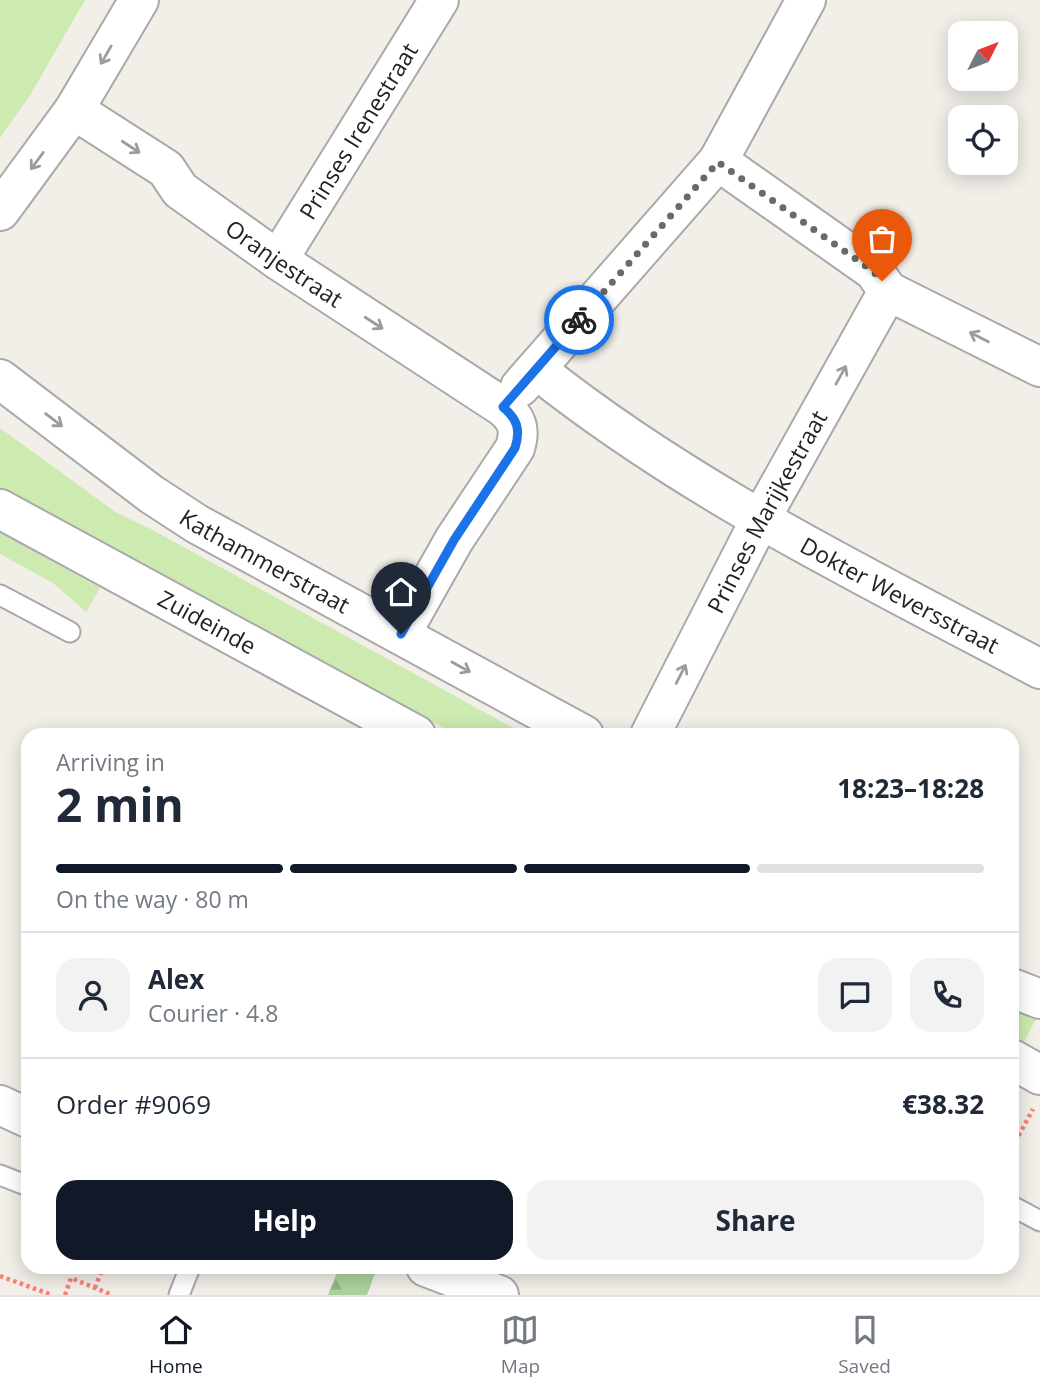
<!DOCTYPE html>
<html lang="en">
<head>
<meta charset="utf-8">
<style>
	body { margin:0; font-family:"Open Sans",sans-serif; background:#f2f2f3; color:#1f2937; height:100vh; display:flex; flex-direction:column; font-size:26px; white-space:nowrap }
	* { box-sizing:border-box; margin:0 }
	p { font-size:23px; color:#747a83 }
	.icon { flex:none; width:38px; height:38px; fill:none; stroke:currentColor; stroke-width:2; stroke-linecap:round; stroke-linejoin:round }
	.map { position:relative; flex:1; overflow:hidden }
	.side { position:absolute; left:21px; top:728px; width:998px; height:546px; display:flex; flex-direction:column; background:#fff; border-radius:21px; box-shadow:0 4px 18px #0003 }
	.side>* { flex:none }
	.needle { width:46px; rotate:48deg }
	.controls { position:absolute; left:948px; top:21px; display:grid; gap:14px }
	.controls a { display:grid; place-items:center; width:70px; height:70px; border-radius:14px; background:#fff; box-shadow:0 4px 18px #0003; font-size:35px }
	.pin { position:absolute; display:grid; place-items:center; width:60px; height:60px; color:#fff; margin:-72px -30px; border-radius:50% 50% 50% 0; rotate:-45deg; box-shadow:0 0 7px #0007 }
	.pin .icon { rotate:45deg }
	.courier { position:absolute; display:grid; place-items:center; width:70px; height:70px; margin:-35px; border:5px solid #1a73e8; border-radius:50%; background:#fff; color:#222; box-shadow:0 2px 9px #0007 }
	.headline em { font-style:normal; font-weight:700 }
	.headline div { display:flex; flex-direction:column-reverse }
	.headline { display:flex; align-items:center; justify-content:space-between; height:119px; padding:0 35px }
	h1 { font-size:46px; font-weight:700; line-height:52px }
	.bar { display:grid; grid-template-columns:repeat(4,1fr); gap:10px 7px; align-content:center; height:84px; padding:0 35px }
	.bar i { height:9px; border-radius:5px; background:#e0e1e3 }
	.bar .current { background:#111827 }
	.bar p { grid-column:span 4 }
	.line { display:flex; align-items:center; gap:18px; padding:0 35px; border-top:2px solid #e0e1e3 }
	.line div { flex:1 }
	.round { display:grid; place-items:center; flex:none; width:74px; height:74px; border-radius:21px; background:#f2f2f3 }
	.action { display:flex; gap:14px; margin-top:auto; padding:14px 35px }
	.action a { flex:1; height:80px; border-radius:21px; background:#111827; color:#fff; font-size:28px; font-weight:700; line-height:80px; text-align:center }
	.action a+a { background:#f2f2f3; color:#1f2937 }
	.menu { display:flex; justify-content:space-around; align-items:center; height:98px; border-top:2px solid #e0e1e3; background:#fff; font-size:19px; color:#747a83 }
	.menu a { display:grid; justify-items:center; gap:4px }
	.menu .current { color:#111827 }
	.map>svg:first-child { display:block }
</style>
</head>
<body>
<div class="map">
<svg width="1040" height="1295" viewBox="0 0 1040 1295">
	<defs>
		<pattern id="forest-firs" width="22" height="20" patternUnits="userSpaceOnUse" patternTransform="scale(1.75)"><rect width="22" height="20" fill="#add19e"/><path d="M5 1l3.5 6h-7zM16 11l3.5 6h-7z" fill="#95b388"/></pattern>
	</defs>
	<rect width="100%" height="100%" fill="#f2efe9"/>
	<g fill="#cdebb0">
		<path d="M0,0H85L29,97L0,138Z"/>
		<path d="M0,428L117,513L151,529L526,735H457L0,488Z"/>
		<path d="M0,533L100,588L86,612L53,583L0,554Z"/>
		<path d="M1012,999L1040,1012L1022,1045L1012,1039Z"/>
	</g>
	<path fill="url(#forest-firs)" d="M339,1267H360L375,1273L367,1295H328Z"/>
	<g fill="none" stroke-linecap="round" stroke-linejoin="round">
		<defs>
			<g id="lane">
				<path d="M0,595L70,632"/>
				<path d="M0,1175L28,1186"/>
				<path d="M1012,1206L1040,1221"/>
				<path d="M179,1295L190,1267"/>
			</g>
			<g id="street">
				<path id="s1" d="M74,110L166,169L180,190L278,260L503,407C517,419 521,429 515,448L454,540L401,634"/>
				<path d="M718,161L874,271L888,291L1040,367"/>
				<path d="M0,211L74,110L139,0"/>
				<path id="s2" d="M278,260L439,0"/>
				<path id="s3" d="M536,369C690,492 867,577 1040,669"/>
				<path id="s4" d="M0,379L151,494L197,524L584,735"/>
				<path d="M520,387L718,161L806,0"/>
				<path id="s5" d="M0,509L416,735"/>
				<path id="s6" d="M650,735L760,520L888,291"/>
				<path d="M1012,988L1040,999"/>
				<path d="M1012,1059L1040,1075"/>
				<path d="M0,1105L28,1118"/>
				<path d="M426,1267L499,1295"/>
			</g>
		</defs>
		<use href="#lane" stroke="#a9a9a9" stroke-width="23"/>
		<use href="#street" stroke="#a9a9a9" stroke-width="42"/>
		<g stroke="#fa8072" stroke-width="4.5" stroke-dasharray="3.5 3.5" stroke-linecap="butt">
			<path d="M1012,1148L1033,1109"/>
			<path d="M0,1276L52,1295"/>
			<path d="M95,1288L103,1267"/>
			<path d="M65,1295L71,1278L112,1295"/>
		</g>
		<use href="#lane" stroke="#fff" stroke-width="19"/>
		<use href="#street" stroke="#fff" stroke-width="38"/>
	</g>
	<defs><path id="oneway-shaft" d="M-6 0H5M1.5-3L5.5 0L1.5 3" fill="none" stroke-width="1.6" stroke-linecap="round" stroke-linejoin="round" transform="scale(1.75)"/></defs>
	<g stroke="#9c9c9c">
		<use href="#oneway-shaft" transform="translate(106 55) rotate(120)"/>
		<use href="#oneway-shaft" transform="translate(131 147) rotate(33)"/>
		<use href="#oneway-shaft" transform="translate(37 161) rotate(126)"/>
		<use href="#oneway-shaft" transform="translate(374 323) rotate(33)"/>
		<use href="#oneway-shaft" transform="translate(979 337) rotate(-153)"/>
		<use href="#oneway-shaft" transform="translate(841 375) rotate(-61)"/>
		<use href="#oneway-shaft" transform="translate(54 420) rotate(37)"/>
		<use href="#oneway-shaft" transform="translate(461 667) rotate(29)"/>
		<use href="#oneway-shaft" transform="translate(681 674) rotate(-63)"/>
	</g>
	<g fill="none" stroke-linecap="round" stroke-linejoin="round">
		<path stroke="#6b6a68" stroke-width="7" stroke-dasharray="0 12.6" d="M579,320L718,162L873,271L882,281"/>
		<path stroke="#1a73e8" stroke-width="9" d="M401,634L454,540L515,448C521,429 517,419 503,407L579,320"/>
	</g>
	<g text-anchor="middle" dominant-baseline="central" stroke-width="5" stroke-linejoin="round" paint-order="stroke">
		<g font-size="23" fill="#222" stroke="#fff">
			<text stroke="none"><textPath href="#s2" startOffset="152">Prinses Irenestraat</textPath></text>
			<text stroke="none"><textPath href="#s1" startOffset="262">Oranjestraat</textPath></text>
			<text stroke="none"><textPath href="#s6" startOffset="252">Prinses Marijkestraat</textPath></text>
			<text stroke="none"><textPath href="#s4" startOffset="322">Kathammerstraat</textPath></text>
			<text stroke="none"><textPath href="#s3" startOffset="429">Dokter Weversstraat</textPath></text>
			<text stroke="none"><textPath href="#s5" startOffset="236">Zuideinde</textPath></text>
		</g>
	</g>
</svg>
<div class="controls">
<a><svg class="needle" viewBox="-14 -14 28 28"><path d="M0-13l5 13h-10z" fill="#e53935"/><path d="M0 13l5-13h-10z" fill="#747a83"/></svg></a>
<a><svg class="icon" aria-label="locate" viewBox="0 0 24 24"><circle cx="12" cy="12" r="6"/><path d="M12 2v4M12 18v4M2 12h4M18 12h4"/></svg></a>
</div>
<div class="pin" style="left:882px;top:281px;background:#ea580c"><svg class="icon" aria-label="bag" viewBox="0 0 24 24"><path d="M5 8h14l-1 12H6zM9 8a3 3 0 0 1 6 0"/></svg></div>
<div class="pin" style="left:401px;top:634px;background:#1f2937"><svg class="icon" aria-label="home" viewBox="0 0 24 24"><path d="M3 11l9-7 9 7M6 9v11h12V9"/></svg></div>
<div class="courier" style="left:579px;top:320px"><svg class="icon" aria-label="bike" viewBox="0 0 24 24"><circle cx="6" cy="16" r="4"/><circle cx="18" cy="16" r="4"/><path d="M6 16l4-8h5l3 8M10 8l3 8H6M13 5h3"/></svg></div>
<section class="side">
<div class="headline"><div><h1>2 min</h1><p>Arriving in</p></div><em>18:23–18:28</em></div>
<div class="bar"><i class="current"></i><i class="current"></i><i class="current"></i><i></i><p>On the way · 80 m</p></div>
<div class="line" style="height:126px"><a class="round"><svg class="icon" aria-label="person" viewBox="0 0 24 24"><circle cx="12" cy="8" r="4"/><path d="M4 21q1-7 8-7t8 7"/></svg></a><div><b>Alex</b><p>Courier · 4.8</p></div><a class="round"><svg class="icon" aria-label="chat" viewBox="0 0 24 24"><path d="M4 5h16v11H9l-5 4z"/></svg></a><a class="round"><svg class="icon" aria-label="phone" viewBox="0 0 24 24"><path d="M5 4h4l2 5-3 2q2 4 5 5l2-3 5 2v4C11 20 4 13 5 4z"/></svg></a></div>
<div class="line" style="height:91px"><div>Order #9069</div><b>€38.32</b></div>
<div class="action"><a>Help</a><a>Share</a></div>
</section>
</div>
<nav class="menu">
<a class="current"><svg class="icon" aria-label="home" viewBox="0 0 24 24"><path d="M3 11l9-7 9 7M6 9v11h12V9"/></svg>Home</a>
<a><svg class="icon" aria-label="map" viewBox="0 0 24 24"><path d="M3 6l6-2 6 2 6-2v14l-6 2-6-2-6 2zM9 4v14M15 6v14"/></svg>Map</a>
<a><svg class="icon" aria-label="saved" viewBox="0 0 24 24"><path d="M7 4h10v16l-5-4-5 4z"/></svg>Saved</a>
</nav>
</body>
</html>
